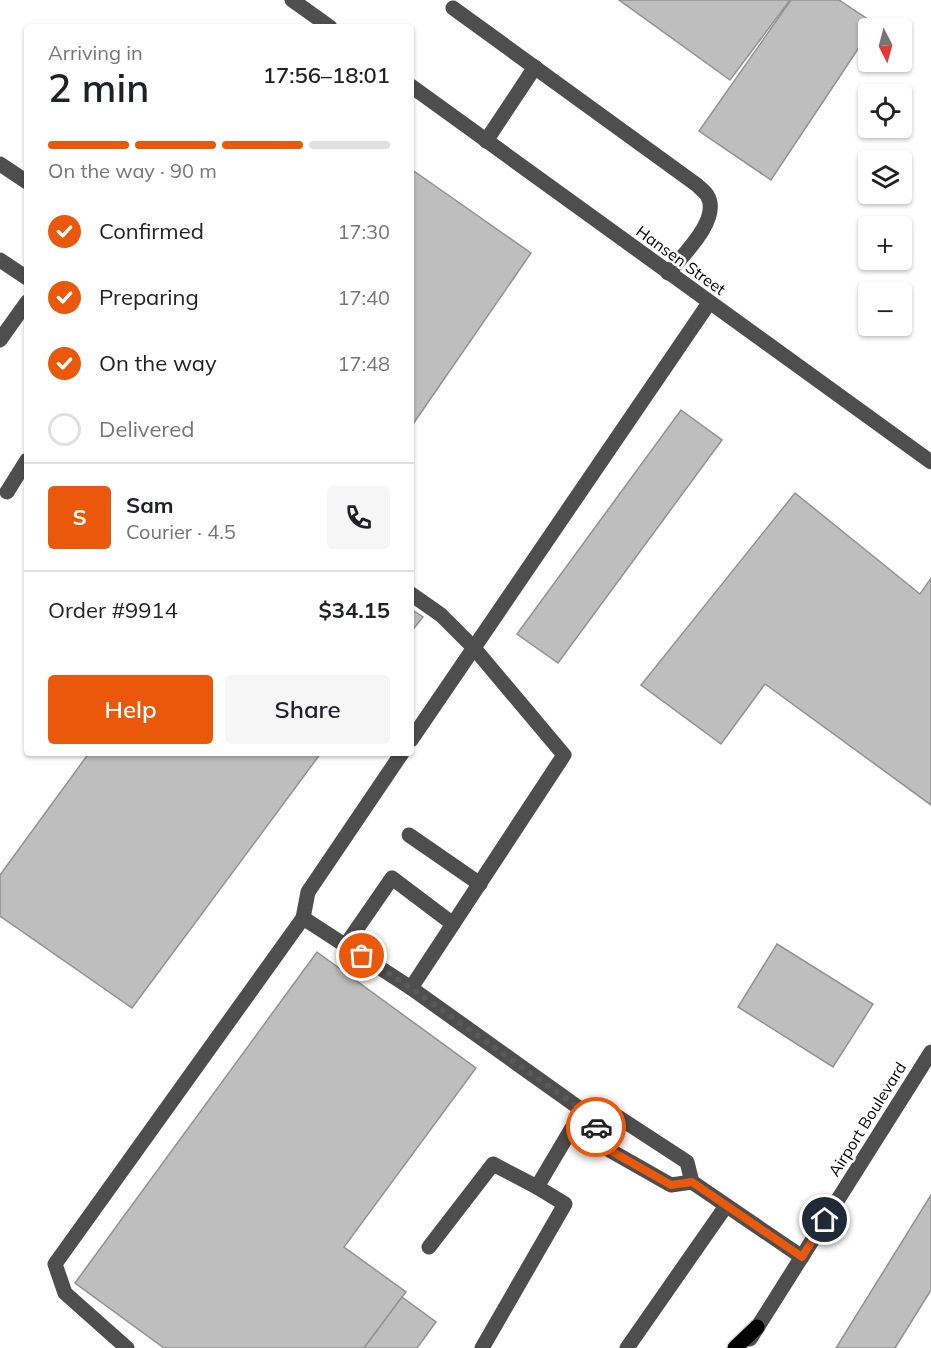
<!DOCTYPE html>
<html lang="en">
<head>
<meta charset="utf-8">
<style>
	body { margin:0; font-family:Mulish,sans-serif; background:#f6f6f6; color:#202124; height:100vh; display:flex; flex-direction:column; font-size:22px; white-space:nowrap }
	* { box-sizing:border-box; margin:0 }
	p { font-size:20px; color:#757577 }
	.icon { flex:none; width:33px; height:33px; fill:none; stroke:currentColor; stroke-width:2; stroke-linecap:round; stroke-linejoin:round }
	.map { position:relative; flex:1; overflow:hidden }
	.details { position:absolute; left:24px; top:24px; width:390px; height:732px; display:flex; flex-direction:column; background:#fff; border-radius:6px; box-shadow:0 2px 4px #0004 }
	.details>* { flex:none }
	.needle { width:39px; rotate:174deg }
	.controls { position:absolute; left:858px; top:18px; display:grid; gap:12px }
	.controls a { display:grid; place-items:center; width:54px; height:54px; border-radius:6px; background:#fff; box-shadow:0 2px 4px #0004; font-size:30px }
	.pin { position:absolute; display:grid; place-items:center; width:51px; height:51px; color:#fff; margin:-26px; border:3px solid #fff; border-radius:50%; box-shadow:0 2px 6px #0007 }
	.courier { position:absolute; display:grid; place-items:center; width:60px; height:60px; margin:-30px; border:4px solid #ea580c; border-radius:50%; background:#fff; color:#222; box-shadow:0 2px 8px #0007 }
	.summary em { font-style:normal; font-weight:600 }
	.summary div { display:flex; flex-direction:column-reverse }
	.summary { display:flex; align-items:center; justify-content:space-between; height:102px; padding:0 24px }
	h1 { font-size:39px; font-weight:600; line-height:45px }
	.bar { display:grid; grid-template-columns:repeat(4,1fr); gap:9px 6px; align-content:center; height:72px; padding:0 24px }
	.bar i { height:8px; border-radius:4px; background:#e0e0e0 }
	.bar .on { background:#ea580c }
	.bar p { grid-column:span 4 }
	.line { display:flex; align-items:center; gap:15px; padding:0 24px; border-top:2px solid #e0e0e0 }
	.line div { flex:1 }
	.round { display:grid; place-items:center; flex:none; width:63px; height:63px; border-radius:6px; background:#f6f6f6 }
	ol { padding:0 24px; list-style:none }
	li { display:flex; align-items:center; gap:18px; height:66px }
	li p { margin-inline-start:auto }
	li .icon { padding:6px; border-radius:50%; background:#ea580c; color:#fff; stroke-width:4 }
	li:last-child { color:#757577 }
	li i { width:33px; height:33px; border:3px solid #e0e0e0; border-radius:50% }
	.primary-button { display:flex; gap:12px; margin-top:auto; padding:12px 24px }
	.primary-button a { flex:1; height:69px; border-radius:6px; background:#ea580c; color:#fff; font-size:24px; font-weight:600; line-height:69px; text-align:center }
	.primary-button a+a { background:#f6f6f6; color:#202124 }
	.map>svg:first-child { display:block }
</style>
</head>
<body>
<div class="map">
<svg width="931" height="1348" viewBox="0 0 931 1348">
	<rect width="100%" height="100%" fill="#fff"/>
	<g fill="#bebebe" stroke="#929292" stroke-width="1.5">
		<path d="M619,0H790L730,80Z"/>
		<path d="M791,0H839L875,24L872,28H868V34L771,180L699,131Z"/>
		<path d="M411,169L531,253L411,427Z"/>
		<path d="M681,410L722,440L558,663L517,634Z"/>
		<path d="M795,493L920,594L931,578V805L765,684L721,744L641,685Z"/>
		<path d="M411,609L423,617L411,632Z"/>
		<path d="M89,753H321L132,1008L0,916V875Z"/>
		<path d="M777,944L873,1004L833,1067L738,1007Z"/>
		<path d="M317,952L476,1068L344,1247L406,1292L364,1348H164L75,1283Z"/>
		<path d="M931,1195V1290L895,1348H836Z"/>
		<path d="M402,1297L436,1322L417,1348H364Z"/>
	</g>
	<g fill="none" stroke-linecap="round" stroke-linejoin="round">
		<defs>
			<path id="major" d="M735,1348L757,1327"/>
		</defs>
		<use href="#major" stroke="#dbdbdb" stroke-width="18"/>
		<g stroke="#4e4e4e" stroke-width="15">
			<path d="M292,0L330,27"/>
			<path d="M453,8L697,185C700,188 705,192 707,195C722,219 682,256 668,273"/>
			<path d="M411,86L931,462"/>
			<path d="M486,141L535,67"/>
			<path d="M0,164L27,182"/>
			<path d="M0,260L27,278"/>
			<path d="M0,340L27,302"/>
			<path d="M7,492L27,460"/>
			<path d="M411,740L709,303"/>
			<path d="M409,835L480,884"/>
			<path d="M303,918L308,892L402,753"/>
			<path d="M345,946L392,878L453,924"/>
			<path d="M411,988L564,755L474,648L441,615L411,594"/>
			<path d="M596,1120L597,1143L671,1185L692,1182"/>
			<path d="M429,1247L493,1164L537,1187L582,1111"/>
			<path d="M750,1339L931,1052"/>
			<path d="M127,1348L65,1293L55,1264L303,918L411,988L596,1120L618,1117L687,1162L692,1182L802,1257"/>
			<path d="M482,1348L565,1204L537,1187"/>
			<path d="M627,1348L726,1206"/>
		</g>
		<use href="#major" stroke="#000" stroke-width="15"/>
	</g>
	<g fill="none" stroke-linecap="round" stroke-linejoin="round">
		<path stroke="#595959" stroke-width="6" stroke-dasharray="0 10.8" d="M362,956L411,988L596,1120V1127"/>
		<path stroke="#ea580c" stroke-width="8" d="M596,1127L597,1143L671,1185L692,1182L802,1257L825,1220"/>
	</g>
	<g text-anchor="middle" dominant-baseline="central" stroke-width="5" stroke-linejoin="round" paint-order="stroke">
		<g font-size="16" fill="#000" stroke="#fff">
			<text transform="translate(681 260) rotate(36)">Hansen Street</text>
			<text transform="translate(867 1119) rotate(-58)">Airport Boulevard</text>
		</g>
	</g>
</svg>
<div class="controls">
<a><svg class="needle" viewBox="-14 -14 28 28"><path d="M0-13l5 13h-10z" fill="#e53935"/><path d="M0 13l5-13h-10z" fill="#757577"/></svg></a>
<a><svg class="icon" aria-label="locate" viewBox="0 0 24 24"><circle cx="12" cy="12" r="6"/><path d="M12 2v4M12 18v4M2 12h4M18 12h4"/></svg></a>
<a><svg class="icon" aria-label="layers" viewBox="0 0 24 24"><path d="M12 4l9 5-9 5-9-5zM3 14l9 5 9-5"/></svg></a>
<a>+</a>
<a>−</a>
</div>
<div class="pin" style="left:362px;top:956px;background:#ea580c"><svg class="icon" aria-label="bag" viewBox="0 0 24 24"><path d="M5 8h14l-1 12H6zM9 8a3 3 0 0 1 6 0"/></svg></div>
<div class="pin" style="left:825px;top:1220px;background:#1f2937"><svg class="icon" aria-label="home" viewBox="0 0 24 24"><path d="M3 11l9-7 9 7M6 9v11h12V9"/></svg></div>
<div class="courier" style="left:596px;top:1127px"><svg class="icon" aria-label="car" viewBox="0 0 24 24"><path d="M5 17H2v-5l4-1 3-4h7l3 4 3 1v5h-3M9 17h6M6 11h13"/><circle cx="7" cy="17" r="2"/><circle cx="17" cy="17" r="2"/></svg></div>
<section class="details">
<div class="summary"><div><h1>2 min</h1><p>Arriving in</p></div><em>17:56–18:01</em></div>
<div class="bar"><i class="on"></i><i class="on"></i><i class="on"></i><i></i><p>On the way · 90 m</p></div>
<ol>
<li><svg class="icon" aria-label="check" viewBox="0 0 24 24"><path d="M5 12l5 5 9-10"/></svg>Confirmed<p>17:30</p></li>
<li><svg class="icon" aria-label="check" viewBox="0 0 24 24"><path d="M5 12l5 5 9-10"/></svg>Preparing<p>17:40</p></li>
<li><svg class="icon" aria-label="check" viewBox="0 0 24 24"><path d="M5 12l5 5 9-10"/></svg>On the way<p>17:48</p></li>
<li><i></i>Delivered</li>
</ol>
<div class="line" style="height:108px"><b class="round" style="background:#ea580c;color:#fff">S</b><div><b>Sam</b><p>Courier · 4.5</p></div><a class="round"><svg class="icon" aria-label="phone" viewBox="0 0 24 24"><path d="M5 4h4l2 5-3 2q2 4 5 5l2-3 5 2v4C11 20 4 13 5 4z"/></svg></a></div>
<div class="line" style="height:78px"><div>Order #9914</div><b>$34.15</b></div>
<div class="primary-button"><a>Help</a><a>Share</a></div>
</section>
</div>
</body>
</html>
